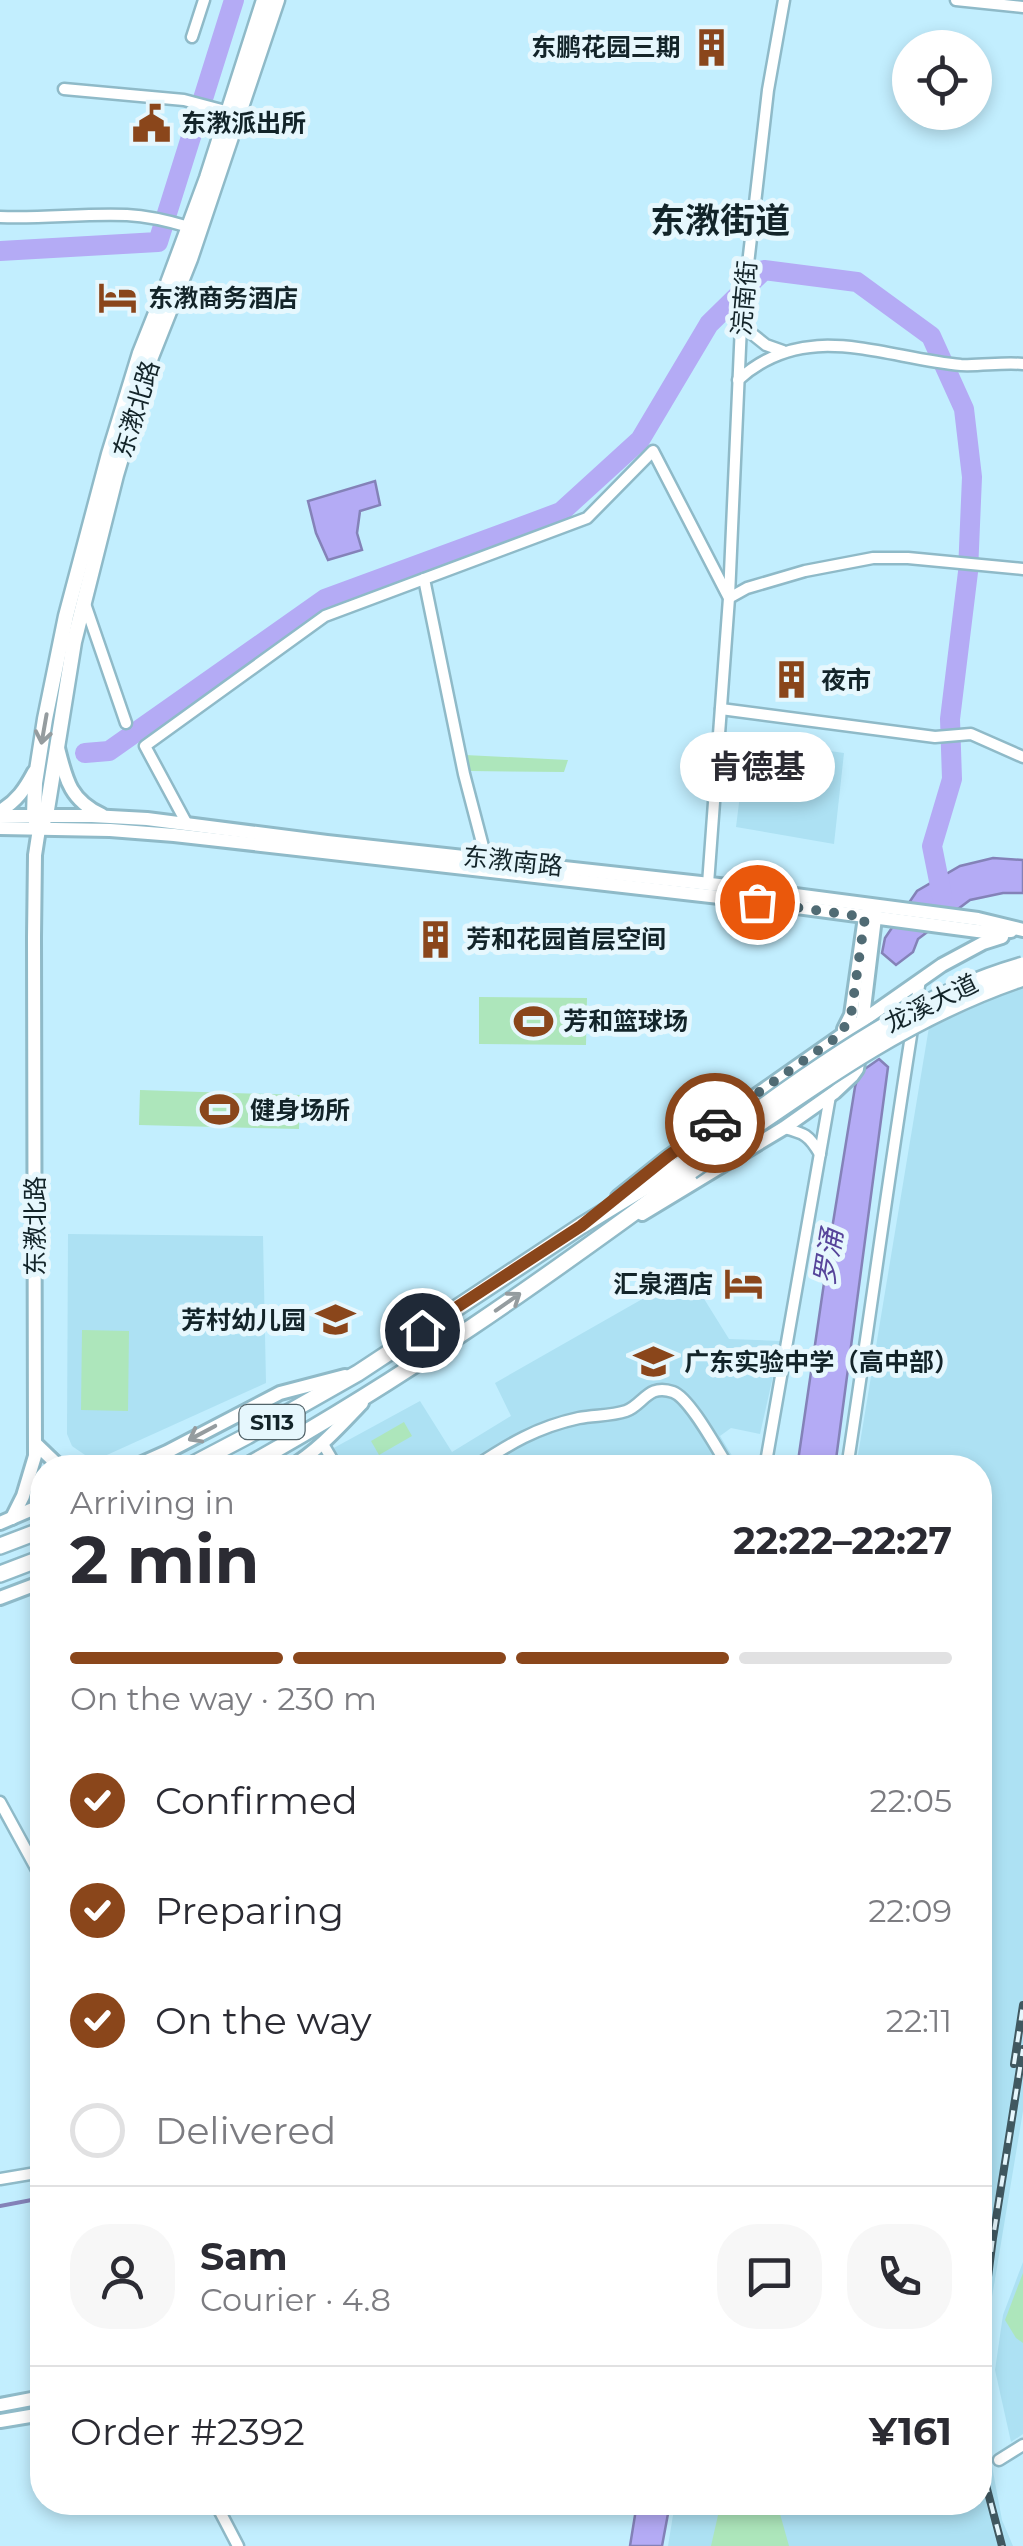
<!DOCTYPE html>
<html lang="en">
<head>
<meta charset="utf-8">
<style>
	body { margin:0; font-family:Montserrat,"Noto Sans SC",sans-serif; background:#f7f7f7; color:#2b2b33; height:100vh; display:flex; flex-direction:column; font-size:38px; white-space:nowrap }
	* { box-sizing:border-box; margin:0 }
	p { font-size:32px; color:#7c7c81 }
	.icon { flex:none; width:55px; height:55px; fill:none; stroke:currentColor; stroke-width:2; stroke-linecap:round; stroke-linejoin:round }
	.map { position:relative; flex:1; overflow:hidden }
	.panel { position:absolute; left:30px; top:1455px; width:962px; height:1060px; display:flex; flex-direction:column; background:#fff; border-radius:40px; box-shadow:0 5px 15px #0003 }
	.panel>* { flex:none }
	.buttons { position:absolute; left:892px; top:30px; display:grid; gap:20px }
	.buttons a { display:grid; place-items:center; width:100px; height:100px; border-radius:50%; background:#fff; box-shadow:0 5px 15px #0003; font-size:50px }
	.pin { position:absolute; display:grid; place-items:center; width:85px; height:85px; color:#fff; margin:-42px; border:5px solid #fff; border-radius:50%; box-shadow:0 2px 10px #0007 }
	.courier { position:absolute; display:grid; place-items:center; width:100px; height:100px; margin:-50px; border:8px solid #8a461b; border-radius:50%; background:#fff; color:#222; box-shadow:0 2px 12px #0007 }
	.bubble { position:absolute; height:70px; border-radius:35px; background:#fff; box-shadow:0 5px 15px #0003; font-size:32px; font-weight:700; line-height:70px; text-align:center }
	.overview em { font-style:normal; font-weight:700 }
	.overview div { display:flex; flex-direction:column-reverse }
	.overview { display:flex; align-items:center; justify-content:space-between; height:170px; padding:0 40px }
	h1 { font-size:65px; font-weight:700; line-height:75px }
	.bar { display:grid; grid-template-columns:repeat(4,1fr); gap:15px 10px; align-content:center; height:120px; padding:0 40px }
	.bar i { height:12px; border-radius:8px; background:#e1e1e2 }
	.bar .current { background:#8a461b }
	.bar p { grid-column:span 4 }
	.line { display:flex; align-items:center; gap:25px; padding:0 40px; border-top:2px solid #e1e1e2 }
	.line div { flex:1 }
	.round { display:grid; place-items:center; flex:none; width:105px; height:105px; border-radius:40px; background:#f7f7f7 }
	ol { padding:0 40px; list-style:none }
	li { display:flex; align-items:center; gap:30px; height:110px }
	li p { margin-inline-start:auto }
	li .icon { padding:10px; border-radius:50%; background:#8a461b; color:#fff; stroke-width:4 }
	li:last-child { color:#7c7c81 }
	li i { width:55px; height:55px; border:5px solid #e1e1e2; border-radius:50% }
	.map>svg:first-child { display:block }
</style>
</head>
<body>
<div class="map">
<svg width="1023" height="2546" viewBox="0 0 1023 2546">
	<rect width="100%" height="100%" fill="#c2eefe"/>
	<g fill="#ade1f3">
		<path d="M747,739L844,753L834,844L736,827Z"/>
		<path d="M1023,982V2111L985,2339L983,2381L989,2450L1002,2520L1013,2546H668L675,2503L980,2502V1468L856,1467L930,1021Z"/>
		<path d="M68,1234L263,1236L266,1383L98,1459L85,1455L72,1446L67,1434Z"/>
		<path d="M688,1273L729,1339L781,1341L760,1434L731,1428L720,1436L739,1467L297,1468L420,1401L452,1452L511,1416L495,1383Z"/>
		<path d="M1023,2262V2434L1011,2442L995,2370L1003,2315Z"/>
	</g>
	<g fill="#ade6bb">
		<path d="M465,755L568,760L564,772L469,771Z"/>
		<path d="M479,997L587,998L586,1045L479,1044Z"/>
		<path d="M140,1090L300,1095L299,1129L139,1125Z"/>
		<path d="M82,1330L129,1331L128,1411L81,1410Z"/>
		<path d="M404,1422L412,1436L379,1455L371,1441Z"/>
		<path d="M1023,2273V2343L1016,2338L1005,2320Z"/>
		<path d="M721,2502L777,2503L789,2546H711Z"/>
	</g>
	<g fill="#b4abf5" stroke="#8482b8" stroke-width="2.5">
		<path d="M375,481L380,505L360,511L357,533L362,550L328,560L316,533L308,501Z"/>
		<path d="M993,858L1023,860V893H1003L970,900L918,939L913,952L896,965L882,953L885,938L917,891L960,866Z"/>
		<path d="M879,1059L888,1067L835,1467L797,1468L831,1235L855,1087L859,1073Z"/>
		<path d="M637,2503H670L662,2546H630Z"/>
	</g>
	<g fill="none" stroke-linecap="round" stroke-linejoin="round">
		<path stroke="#8482b8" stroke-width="4" d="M0,2206L42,2198"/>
		<g stroke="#b4abf5" stroke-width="20">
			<path d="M0,251L158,242L234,0"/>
			<path d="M85,753L109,751L325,599L561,512L640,440L709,324L764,270L857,282L931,336L964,409L972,477L968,572L950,719L952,779L932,846L942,896"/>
		</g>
		<defs>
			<g id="minor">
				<path d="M956,0L1023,7"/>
				<path d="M192,37L204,0"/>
				<path d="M64,89L184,100L233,113"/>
				<path d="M0,217C42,219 85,213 127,215C148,216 169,221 189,227"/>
				<path d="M741,325L766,345L783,351"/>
				<path d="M738,380C806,318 882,358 961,365C982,366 1002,362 1023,364"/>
				<path d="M424,579L464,774L486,858"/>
				<path d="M729,596L741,325L768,90L784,0"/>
				<path d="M729,598L747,588L805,571L873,558H908L1023,569"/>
				<path d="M84,601L126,723"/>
				<path d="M721,709L935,737L971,734L1023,757"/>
				<path d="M187,824L145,746L325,616L587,518L653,451L729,598L708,884"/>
				<path d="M784,1128C804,1133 809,1135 820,1154"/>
				<path d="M323,1444L337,1468"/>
				<path d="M473,1468C509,1444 537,1427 579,1418C594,1415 611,1416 626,1411C643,1405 648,1383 673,1392C690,1398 718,1451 729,1468"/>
				<path d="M765,1468L830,1096"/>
				<path d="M847,1468C872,1305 893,1142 920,980"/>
				<path d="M0,1802L42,1879"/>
				<path d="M0,2179L42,2172"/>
				<path d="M999,2460L1023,2445"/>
				<path d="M215,2502L238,2546"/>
			</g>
			<g id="tertiary">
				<path d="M58,748C66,780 70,800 102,815"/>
				<path d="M0,811C17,801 25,789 34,772"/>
				<path d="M0,816H92L147,819L327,842L719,885L978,919L1023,930"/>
				<path d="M0,828L110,830L174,835L737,899L985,932L1011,931"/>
				<path d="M862,1025L875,918L873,911"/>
				<path d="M844,1029L851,1015L865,917L868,913"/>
				<path d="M618,1197L668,1157L942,965L983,943L1002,937"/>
				<path d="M642,1214L784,1128L835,1092L852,1076L857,1069L859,1055"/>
				<path d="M35,1443L61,1468"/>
				<path d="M131,1468L167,1452L280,1393L345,1376"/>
				<path d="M289,1468C318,1451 339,1427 362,1403"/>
				<path d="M12,1518L23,1496L35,1456L34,937L35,855L39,829"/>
				<path d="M0,1523L42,1505"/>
				<path d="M0,1598L42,1582"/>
				<path d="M0,2405L42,2397"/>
				<path d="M0,2421L42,2414"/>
			</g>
			<g id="secondary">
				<path d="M39,829L46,816L74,642L116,475L151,357L190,259L277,0"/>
				<path d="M39,829L34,816L35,783L45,719L66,616L109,454L140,353L168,283L207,178L264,0"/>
			</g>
			<g id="primary">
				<path d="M186,1468L247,1436L358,1373L581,1226L684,1163"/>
				<path d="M243,1468C401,1381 547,1277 691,1171"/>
				<path d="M0,1546L42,1530"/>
				<path d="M0,1574L42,1558"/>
			</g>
		</defs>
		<use href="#minor" stroke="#8fbac8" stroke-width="15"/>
		<use href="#tertiary" stroke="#8fbac8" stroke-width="18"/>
		<use href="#secondary" stroke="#8fbac8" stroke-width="19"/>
		<use href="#primary" stroke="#8fbac8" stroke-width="20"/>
		<use href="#minor" stroke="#fff" stroke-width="10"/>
		<use href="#tertiary" stroke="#fff" stroke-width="12"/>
		<use href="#secondary" stroke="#fff" stroke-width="14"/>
		<use href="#primary" stroke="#fff" stroke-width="15"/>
		<defs>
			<g id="rail">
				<path d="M1014,2064L1023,2005"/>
				<path d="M980,2339L993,2238L1023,2049"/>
				<path d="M980,2438L986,2485L1002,2546"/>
			</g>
		</defs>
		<use href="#rail" stroke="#405860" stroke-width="8"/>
		<use href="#rail" stroke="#e6f7fd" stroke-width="4" stroke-dasharray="11" stroke-linecap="butt"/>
		<defs>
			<g id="primary-bridge">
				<path d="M684,1163C791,1088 896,1001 1023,965"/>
				<path d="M691,1171C797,1098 900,1019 1023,978"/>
			</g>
		</defs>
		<use href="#primary-bridge" stroke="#8fbac8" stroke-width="20" stroke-linecap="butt"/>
		<use href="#primary-bridge" stroke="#fff" stroke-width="15"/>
	</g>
	<defs><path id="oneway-shaft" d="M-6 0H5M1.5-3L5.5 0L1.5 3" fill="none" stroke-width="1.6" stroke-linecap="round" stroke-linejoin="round" transform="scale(2.5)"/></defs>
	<g stroke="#959c9f">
		<use href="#oneway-shaft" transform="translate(44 729) rotate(100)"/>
		<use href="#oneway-shaft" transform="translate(508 1302) rotate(-35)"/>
		<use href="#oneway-shaft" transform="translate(202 1433) rotate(152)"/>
	</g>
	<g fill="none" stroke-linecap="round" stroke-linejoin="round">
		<path stroke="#506b74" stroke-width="10" stroke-dasharray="0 18" d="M715,1123L840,1035L851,1015L865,917L757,902"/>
		<path stroke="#8a461b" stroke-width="12" d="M422,1330L581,1226L668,1156L715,1123"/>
	</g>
	<defs>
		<symbol id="building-bare" viewBox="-9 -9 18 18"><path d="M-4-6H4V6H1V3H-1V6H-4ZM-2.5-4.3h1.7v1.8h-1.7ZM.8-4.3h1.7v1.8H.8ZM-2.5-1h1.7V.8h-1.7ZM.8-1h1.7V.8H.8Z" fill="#8a461b" stroke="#e6f7fd" stroke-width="2.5" paint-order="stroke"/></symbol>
		<symbol id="civic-bare" viewBox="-9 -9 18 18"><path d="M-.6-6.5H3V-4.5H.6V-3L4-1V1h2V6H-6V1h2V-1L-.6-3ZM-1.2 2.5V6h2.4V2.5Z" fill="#8a461b" stroke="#e6f7fd" stroke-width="2.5" paint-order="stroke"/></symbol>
		<symbol id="hotel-bare" viewBox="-9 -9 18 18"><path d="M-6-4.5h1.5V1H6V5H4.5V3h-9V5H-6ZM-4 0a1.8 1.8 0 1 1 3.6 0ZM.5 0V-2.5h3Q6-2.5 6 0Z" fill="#8a461b" stroke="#e6f7fd" stroke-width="2.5" paint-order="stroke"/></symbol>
		<symbol id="stadium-bare" viewBox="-9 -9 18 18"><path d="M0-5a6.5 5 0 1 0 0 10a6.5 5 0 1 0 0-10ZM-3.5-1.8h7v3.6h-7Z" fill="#8a461b" stroke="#e6f7fd" stroke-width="2.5" paint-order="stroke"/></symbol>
		<symbol id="school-bare" viewBox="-9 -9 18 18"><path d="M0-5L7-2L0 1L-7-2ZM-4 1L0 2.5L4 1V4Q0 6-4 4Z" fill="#8a461b" stroke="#e6f7fd" stroke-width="2.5" paint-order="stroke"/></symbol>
	</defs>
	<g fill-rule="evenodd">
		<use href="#building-bare" x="684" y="20" width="55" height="55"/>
		<use href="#civic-bare" x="124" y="96" width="55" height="55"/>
		<use href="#hotel-bare" x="90" y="270" width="55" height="55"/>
		<use href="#building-bare" x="764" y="652" width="55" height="55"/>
		<use href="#building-bare" x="408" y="912" width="55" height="55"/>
		<use href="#stadium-bare" x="506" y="994" width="55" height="55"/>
		<use href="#stadium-bare" x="192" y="1082" width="55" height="55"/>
		<use href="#hotel-bare" x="716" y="1256" width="55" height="55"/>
		<use href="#school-bare" x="308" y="1292" width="55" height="55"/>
		<use href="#school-bare" x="626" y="1334" width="55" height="55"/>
	</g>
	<g text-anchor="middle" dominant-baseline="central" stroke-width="10" stroke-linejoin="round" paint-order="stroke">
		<rect fill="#e6f7fd" stroke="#526369" stroke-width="2.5" x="239.5" y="1405" width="65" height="34" rx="8"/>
		<g font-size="22" font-weight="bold" fill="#132429">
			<text x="272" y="1422">S113</text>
		</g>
		<g font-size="25" font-weight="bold" fill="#132429" stroke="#e6f7fd" text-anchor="start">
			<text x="681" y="47" text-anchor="end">东鹏花园三期</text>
			<text x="181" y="123">东漖派出所</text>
			<text x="148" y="298">东漖商务酒店</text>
			<text x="821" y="680">夜市</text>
			<text x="466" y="939">芳和花园首层空间</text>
			<text x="563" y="1021">芳和篮球场</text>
			<text x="250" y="1110">健身场所</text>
			<text x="713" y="1284" text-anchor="end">汇泉酒店</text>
			<text x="306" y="1320" text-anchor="end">芳村幼儿园</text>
			<text x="684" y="1362">广东实验中学（高中部）</text>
		</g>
		<g font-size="25" fill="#132429" stroke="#e6f7fd">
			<text transform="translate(744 298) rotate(-85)">浣南街</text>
			<text transform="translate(136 409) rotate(-73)">东漖北路</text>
			<text transform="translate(513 861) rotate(6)">东漖南路</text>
			<text transform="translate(931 1003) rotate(-26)">龙溪大道</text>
			<text transform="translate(35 1226) rotate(-90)">东漖北路</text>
		</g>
		<g font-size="28" font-style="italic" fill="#56449a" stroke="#e6f7fd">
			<text transform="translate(828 1257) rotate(-81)">罗涌</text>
		</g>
		<g font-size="35" font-weight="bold" fill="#132429" stroke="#e6f7fd">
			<text x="720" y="220">东漖街道</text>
		</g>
	</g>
</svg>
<div class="buttons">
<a><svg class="icon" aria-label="locate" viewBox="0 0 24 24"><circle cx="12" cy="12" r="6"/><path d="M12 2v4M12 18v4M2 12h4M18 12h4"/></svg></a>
</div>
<div class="pin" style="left:757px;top:902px;background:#ea580c"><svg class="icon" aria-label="bag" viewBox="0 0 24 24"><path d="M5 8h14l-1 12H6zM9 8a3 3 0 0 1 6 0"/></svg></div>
<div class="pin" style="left:422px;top:1330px;background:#1f2937"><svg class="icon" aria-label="home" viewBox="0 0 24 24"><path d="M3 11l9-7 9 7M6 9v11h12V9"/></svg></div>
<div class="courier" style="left:715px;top:1123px"><svg class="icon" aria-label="car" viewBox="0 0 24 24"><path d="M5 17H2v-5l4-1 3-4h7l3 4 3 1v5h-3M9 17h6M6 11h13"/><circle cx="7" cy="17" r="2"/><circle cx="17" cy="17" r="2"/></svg></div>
<div class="bubble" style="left:680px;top:732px;width:155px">肯德基</div>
<section class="panel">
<div class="overview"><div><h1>2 min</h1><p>Arriving in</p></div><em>22:22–22:27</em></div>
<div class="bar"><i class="current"></i><i class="current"></i><i class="current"></i><i></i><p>On the way · 230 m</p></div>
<ol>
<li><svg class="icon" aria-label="check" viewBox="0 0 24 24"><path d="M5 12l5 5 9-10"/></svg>Confirmed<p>22:05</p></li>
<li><svg class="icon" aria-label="check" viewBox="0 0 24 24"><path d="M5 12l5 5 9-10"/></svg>Preparing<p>22:09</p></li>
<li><svg class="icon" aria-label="check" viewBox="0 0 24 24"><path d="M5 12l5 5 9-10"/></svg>On the way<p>22:11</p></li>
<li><i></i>Delivered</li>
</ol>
<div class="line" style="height:180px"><a class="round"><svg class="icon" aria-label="person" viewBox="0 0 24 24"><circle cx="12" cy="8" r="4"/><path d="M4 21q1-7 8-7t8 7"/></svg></a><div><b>Sam</b><p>Courier · 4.8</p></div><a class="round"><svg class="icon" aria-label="chat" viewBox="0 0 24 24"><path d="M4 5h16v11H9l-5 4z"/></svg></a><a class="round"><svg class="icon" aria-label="phone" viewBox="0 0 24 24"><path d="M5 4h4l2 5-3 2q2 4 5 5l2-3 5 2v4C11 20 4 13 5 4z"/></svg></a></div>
<div class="line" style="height:130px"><div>Order #2392</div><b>¥161</b></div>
</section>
</div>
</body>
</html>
